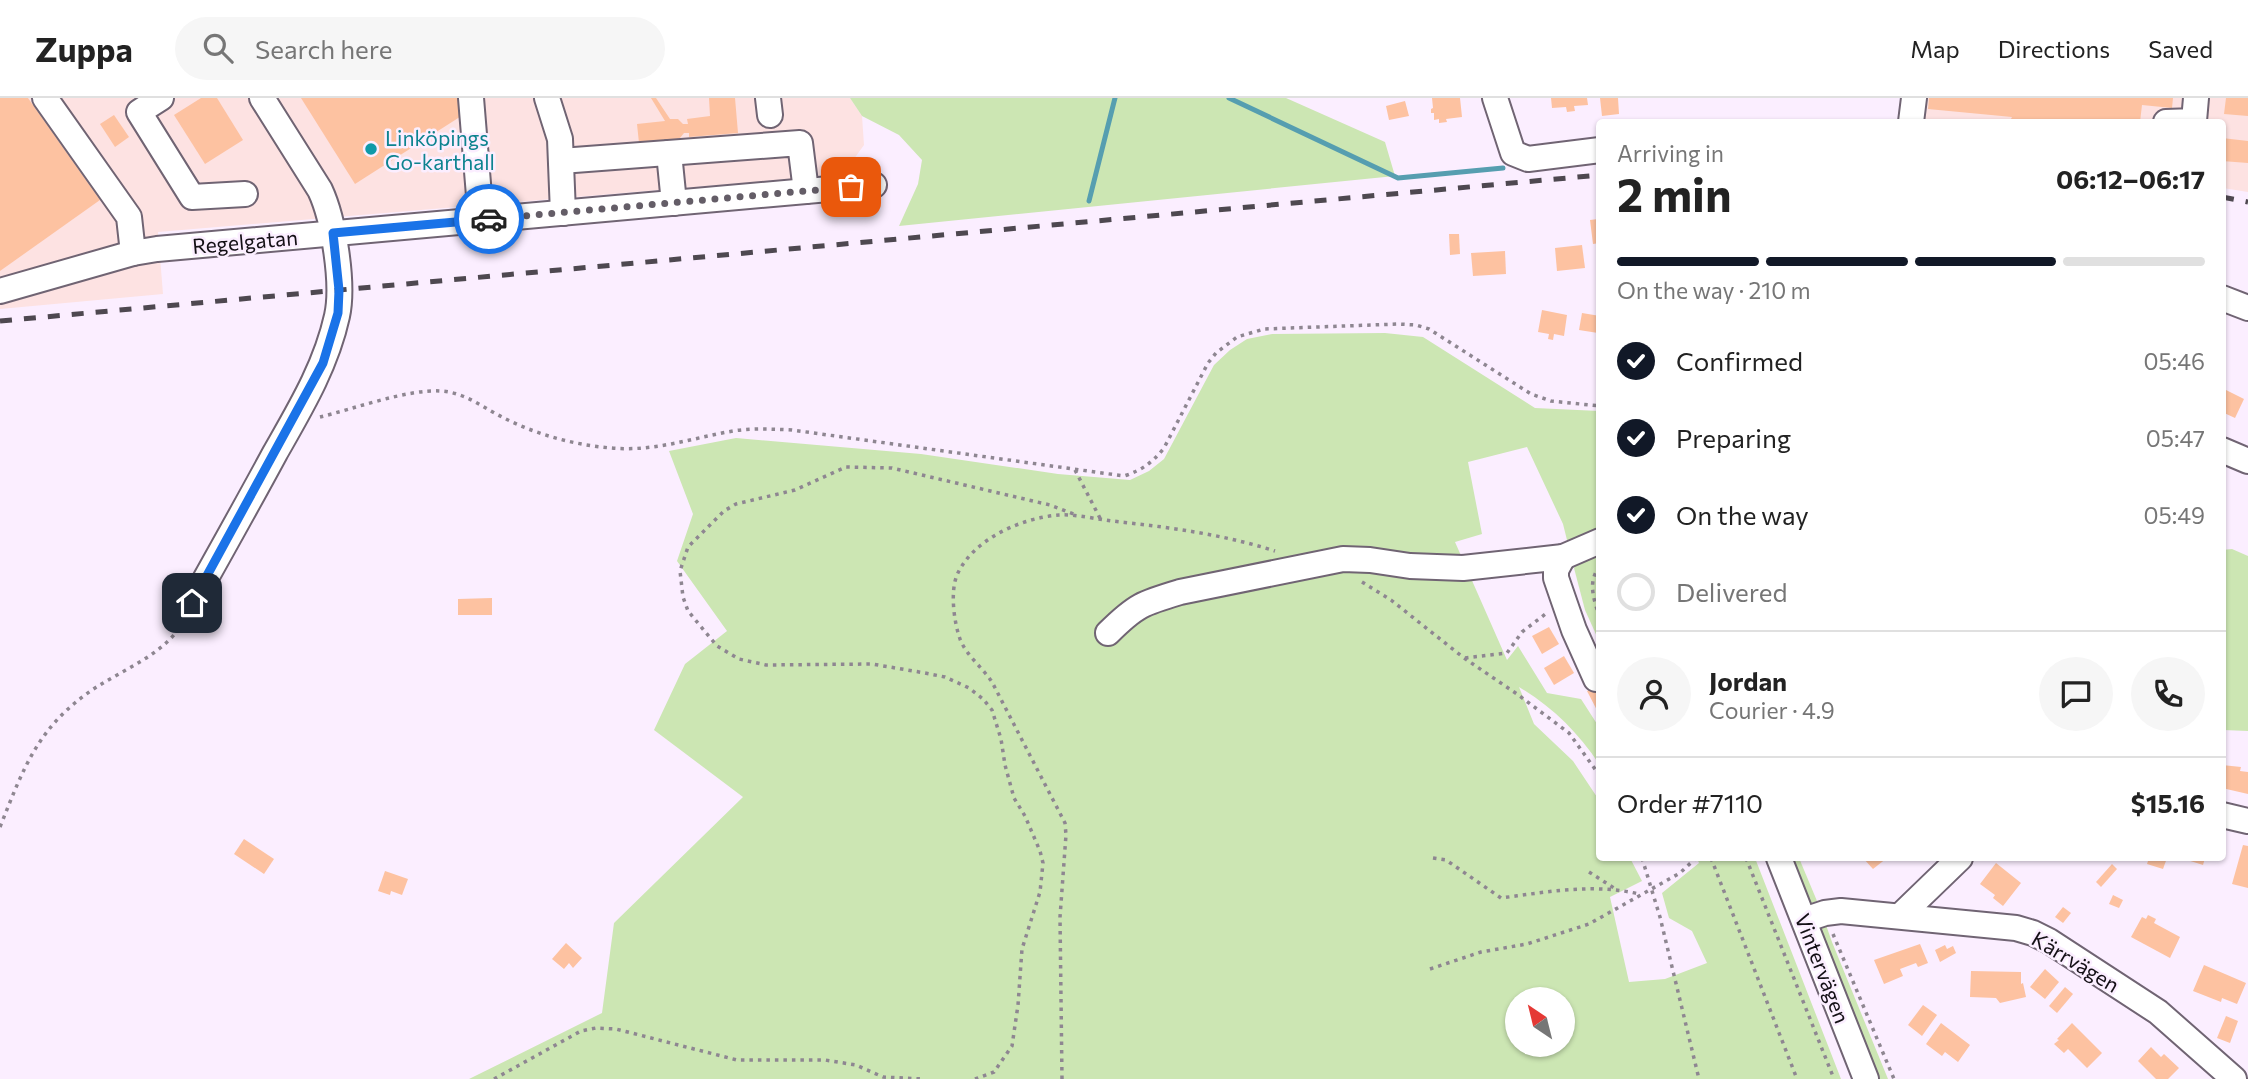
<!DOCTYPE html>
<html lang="en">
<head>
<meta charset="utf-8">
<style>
	body { margin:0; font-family:Commissioner,sans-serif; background:#f6f6f6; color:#222; height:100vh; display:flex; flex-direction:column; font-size:26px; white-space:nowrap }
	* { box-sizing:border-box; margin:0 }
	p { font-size:23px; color:#767676 }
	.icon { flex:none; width:38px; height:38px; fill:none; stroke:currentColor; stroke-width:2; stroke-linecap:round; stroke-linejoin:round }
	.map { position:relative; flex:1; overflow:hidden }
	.panel { position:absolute; left:1596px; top:21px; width:630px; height:742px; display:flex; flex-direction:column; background:#fff; border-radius:7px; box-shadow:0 2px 5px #0004 }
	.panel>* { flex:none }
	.needle { width:46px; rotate:325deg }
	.controls { position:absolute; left:1505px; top:889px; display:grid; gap:14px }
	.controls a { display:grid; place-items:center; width:70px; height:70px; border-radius:50%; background:#fff; box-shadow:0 2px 5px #0004; font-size:35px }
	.pin { position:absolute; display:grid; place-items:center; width:60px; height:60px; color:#fff; margin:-30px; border-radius:14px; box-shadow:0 4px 10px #0006 }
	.courier { position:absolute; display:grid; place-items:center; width:70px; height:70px; margin:-35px; border:5px solid #1a73e8; border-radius:50%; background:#fff; color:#222; box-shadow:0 2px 9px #0007 }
	.headline em { font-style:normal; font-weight:700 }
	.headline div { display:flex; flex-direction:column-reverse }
	.headline { display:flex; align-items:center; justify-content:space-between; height:119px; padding:0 21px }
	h1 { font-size:46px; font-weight:700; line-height:52px }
	.bar { display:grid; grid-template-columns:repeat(4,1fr); gap:10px 7px; align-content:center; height:84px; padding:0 21px }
	.bar i { height:9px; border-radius:5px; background:#e0e0e0 }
	.bar .on { background:#111827 }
	.bar p { grid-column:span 4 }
	.line { display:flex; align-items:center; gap:18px; padding:0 21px; border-top:2px solid #e0e0e0 }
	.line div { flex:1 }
	.round { display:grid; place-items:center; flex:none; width:74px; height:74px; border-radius:37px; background:#f6f6f6 }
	ol { padding:0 21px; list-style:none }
	li { display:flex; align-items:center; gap:21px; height:77px }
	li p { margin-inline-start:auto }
	li .icon { padding:7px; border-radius:50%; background:#111827; color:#fff; stroke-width:4 }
	li:last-child { color:#767676 }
	li i { width:38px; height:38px; border:4px solid #e0e0e0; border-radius:50% }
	header { display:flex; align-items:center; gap:42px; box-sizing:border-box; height:98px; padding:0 35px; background:#fff; border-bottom:2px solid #e0e0e0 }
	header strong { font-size:33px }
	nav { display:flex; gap:38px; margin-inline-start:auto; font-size:24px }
	.search { width:490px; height:63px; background:#f6f6f6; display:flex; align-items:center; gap:18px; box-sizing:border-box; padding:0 24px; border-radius:38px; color:#767676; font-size:26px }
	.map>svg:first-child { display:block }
</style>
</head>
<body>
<header>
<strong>Zuppa</strong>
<div class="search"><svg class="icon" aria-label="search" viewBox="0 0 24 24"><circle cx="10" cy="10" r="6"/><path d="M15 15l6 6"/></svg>Search here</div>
<nav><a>Map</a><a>Directions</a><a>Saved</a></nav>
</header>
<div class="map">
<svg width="2248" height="981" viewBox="0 0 2248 981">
	<rect width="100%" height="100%" fill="#fbeeff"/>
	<g fill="#fde2e2">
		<path d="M0,0H850L862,18L864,47L851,65L838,77L158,134L163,196L0,211Z"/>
		<path d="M1924,0H2248V94L2223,90L2222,24H1922Z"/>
	</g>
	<g fill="#cce6b3" fill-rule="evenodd">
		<path d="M850,0H1286L1385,44L1395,78L899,128L918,86L922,62L899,37L862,18Z"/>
		<path d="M1385,235L1423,239L1535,310L1599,313V434L1568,446L1563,426L1527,349L1468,364L1482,436L1455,444L1507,562L1518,548L1547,595L1581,601L1599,629V666C1578,634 1551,608 1519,589L1534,626L1573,663L1599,702L1600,760H1630L1642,783L1610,799L1629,884L1665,881L1707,865L1692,833L1669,820L1662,795L1699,765L1697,760H1755L1841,981H469L602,915L614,825L743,699L654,632L685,566L727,533L677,463L693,416L669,353L736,340L921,356L1058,376L1130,382L1149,373L1164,361L1214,267L1230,252L1247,241L1272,236ZM1517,901H1563V947H1517Z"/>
		<path d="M1599,450V543L1585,512L1574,470L1581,457Z"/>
		<path d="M2232,451L2248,458V633L2223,632L2222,452Z"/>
		<path d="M1788,760H1799L1817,803L1807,807Z"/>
		<path d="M1826,827L1832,844L1888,981H1874L1818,832Z"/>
	</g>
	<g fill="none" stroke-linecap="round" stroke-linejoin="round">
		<g stroke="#569eb0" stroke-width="5">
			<path d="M1229,0L1398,80L1503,70"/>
			<path d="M1089,103L1115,0"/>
		</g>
	</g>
	<g fill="#fdc2a1">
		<path d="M0,0H28L100,102L0,173Z"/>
		<path d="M201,0H217L243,42L205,66L174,17Z"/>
		<path d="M301,0H457L466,15L355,86Z"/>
		<path d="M651,0H656L670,21H678L683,26H688L687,21L710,18L709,0H735L738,35L689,39V35H684L680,40L673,43L668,42L639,45L637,26L665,23Z"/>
		<path d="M1432,0H1460L1462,19L1446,21L1447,24L1439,25V21L1434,22V15H1431V11L1433,10Z"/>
		<path d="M1551,0H1587L1588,7L1574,8L1575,13L1567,14L1566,9L1552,10Z"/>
		<path d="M1600,0H1618L1619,16L1602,18Z"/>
		<path d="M1929,0H2173L2172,10L2142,7L2140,24H2044L2011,21L2012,19L1928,11Z"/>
		<path d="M2226,0H2248V18L2224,16Z"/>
		<path d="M1405,3L1409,18L1389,22L1386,8Z"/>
		<path d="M114,17L129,39L115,49L100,26Z"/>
		<path d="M2222,40L2248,43V65L2222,63Z"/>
		<path d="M1598,121L1600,145L1593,146L1590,122Z"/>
		<path d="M1449,136H1459L1460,156L1450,157Z"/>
		<path d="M1582,147L1585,170L1557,173L1555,150Z"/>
		<path d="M1505,153L1506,176L1473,178L1471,155Z"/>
		<path d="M1542,212L1567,217L1564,238L1554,236L1553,242L1548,241L1549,236L1538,234Z"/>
		<path d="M1582,215L1600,218L1598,235L1579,232Z"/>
		<path d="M2222,290L2244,301L2235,320L2222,314Z"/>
		<path d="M492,500V517H458V501Z"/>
		<path d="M1549,529L1559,546L1542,556L1532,538Z"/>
		<path d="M1564,558L1574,575L1554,587L1544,570Z"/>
		<path d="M1600,587V618L1587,593Z"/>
		<path d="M2222,667L2241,669L2240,673L2248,674V696L2222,690Z"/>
		<path d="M244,741L274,761L264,776L234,756Z"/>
		<path d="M2243,747L2248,748V790L2232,786Z"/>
		<path d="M1863,760H1887L1873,771Z"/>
		<path d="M2149,760H2167L2163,771L2147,766Z"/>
		<path d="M2181,760H2205L2203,767Z"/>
		<path d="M1996,765L2021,785L2003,808L1993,800L1995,797L1980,786Z"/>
		<path d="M2112,766L2117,771L2101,789L2096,784Z"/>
		<path d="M385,773L408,781L402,797L391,793L390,797L378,793Z"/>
		<path d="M2113,797L2123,802L2119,810L2109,806Z"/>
		<path d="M2063,809L2071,815L2063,825L2055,819Z"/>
		<path d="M2148,817L2156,821L2154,825L2180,839L2170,860L2131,839L2142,819L2146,821Z"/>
		<path d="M566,845L582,860L573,870L569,865L564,871L552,861Z"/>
		<path d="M1920,846L1928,865L1918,869L1916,865L1900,871L1903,878L1884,886L1874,862Z"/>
		<path d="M1945,847L1947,851L1953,848L1956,855L1940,864L1935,852Z"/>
		<path d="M2204,867L2246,885L2237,906L2222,900L2221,904L2193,893Z"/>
		<path d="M2045,871L2059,884L2045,901L2030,889Z"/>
		<path d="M1971,873L2021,874V886L2023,885L2026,899L2000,905L1996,900L1970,899Z"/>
		<path d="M2065,889L2073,896L2057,915L2049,908Z"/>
		<path d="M1923,907L1937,917L1922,938L1908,927Z"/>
		<path d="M2226,918L2238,923L2230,945L2217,940Z"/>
		<path d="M1941,925L1970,947L1958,964L1945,954L1942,958L1926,946Z"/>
		<path d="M2072,925L2102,955L2087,970L2068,951L2064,955L2054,946L2059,942L2057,941Z"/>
		<path d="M2151,949L2161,959L2164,956L2179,970L2168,981H2156L2138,963Z"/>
	</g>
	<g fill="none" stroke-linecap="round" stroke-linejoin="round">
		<defs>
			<g id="minor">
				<path d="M45,0L129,119L133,155L157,151L874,87"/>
				<path d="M161,0L139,14L192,99L245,96"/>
				<path d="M471,0L481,122"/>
				<path d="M547,0L560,41L563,115"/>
				<path d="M768,0L770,17"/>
				<path d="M1495,0L1513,55L1528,61L1600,52"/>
				<path d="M1911,24L1914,0"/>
				<path d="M2166,24L2194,23L2196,0"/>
				<path d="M669,55L674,105"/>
				<path d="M561,63L800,45L806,93"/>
				<path d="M0,193L133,155"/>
				<path d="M2222,200L2248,210"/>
				<path d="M2222,352L2248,363"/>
				<path d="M1563,459L1556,472V480L1574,532L1596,581"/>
				<path d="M192,505C220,455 248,405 275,355C300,311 326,268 337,218C344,186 334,122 320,92L262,0"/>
				<path d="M1108,535C1136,507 1143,505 1180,494L1343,461L1370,462L1410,468L1463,470L1563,459L1600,443"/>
				<path d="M2222,717L2248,723"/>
				<path d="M1779,760L1866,981"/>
				<path d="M1900,818L1960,760"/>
				<path d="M1804,822L1825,815L1841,813L2016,830L2033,835L2049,843L2158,914L2234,981"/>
			</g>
		</defs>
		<use href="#minor" stroke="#706473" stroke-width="28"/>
		<g stroke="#8e8691" stroke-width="3.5" stroke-dasharray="3.5 5" stroke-linecap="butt">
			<path d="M320,319C353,311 408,291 440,293C466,294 486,312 508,322C541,338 576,347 611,350C654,354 692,340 733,333C753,330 772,331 792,332L1124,378C1142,372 1152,365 1164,350L1208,265L1216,255L1237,239L1264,231L1398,226L1416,227L1429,231L1531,296L1551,303L1600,308"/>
			<path d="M1075,372L1101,422"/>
			<path d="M1600,468C1586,485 1595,503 1600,521"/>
			<path d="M1362,484L1391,502L1464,560L1517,596L1569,635L1600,678"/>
			<path d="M1465,560L1507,555L1522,534L1548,514"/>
			<path d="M0,729C24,669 38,628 95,590C126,570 165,556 184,523"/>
			<path d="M1433,760L1446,762L1501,800C1547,794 1593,785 1639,796"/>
			<path d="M1642,760L1660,819L1699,981"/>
			<path d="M1711,760L1797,981"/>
			<path d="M1746,760L1834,981"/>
			<path d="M1589,774L1614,790"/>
			<path d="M1833,836L1894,981"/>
			<path d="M1430,871L1481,854L1527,846L1589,826L1680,775L1696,760"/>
			<path d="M494,981L581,933L596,930L616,931L737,962H825L856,967L883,979L924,981"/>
			<path d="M975,981L994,974L1012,948L1018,907L1022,851L1040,794L1043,765L1040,753L1025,718L1014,700L1005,667L1001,641L992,612L983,601L969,590L945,579L925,575L872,566L766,567L739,561L717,548L688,513L683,499L680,473L688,449L724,413L736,406L795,392L846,369L892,370L1050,407L1076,417"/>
			<path d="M1062,981L1060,819L1066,737L1065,725L992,584C982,569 966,557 960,541C954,524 950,494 957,477C973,441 1021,420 1059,417C1076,416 1095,421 1112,423C1167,429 1222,436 1275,453"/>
		</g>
		<use href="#minor" stroke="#fff" stroke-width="24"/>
		<g stroke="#4e4850" stroke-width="5" stroke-dasharray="12 12" stroke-linecap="butt">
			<path d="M2222,99L2248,104"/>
			<path d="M0,223L1600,77"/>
		</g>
	</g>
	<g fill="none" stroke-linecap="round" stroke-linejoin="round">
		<path stroke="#645d67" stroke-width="7" stroke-dasharray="0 12.6" d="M489,121L851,89"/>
		<path stroke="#1a73e8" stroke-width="9" d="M192,505L323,265L338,215L339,192L333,135L489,121"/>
	</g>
	<circle fill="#0f9aa8" stroke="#fbeeff" stroke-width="2.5" cx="371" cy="51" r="7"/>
	<g text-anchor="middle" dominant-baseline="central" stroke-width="5" stroke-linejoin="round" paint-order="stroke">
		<g font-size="21" fill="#0d838f" stroke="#fbeeff" text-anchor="start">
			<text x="385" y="39">Linköpings<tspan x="385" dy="24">Go-karthall</tspan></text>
		</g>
		<g font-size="21" fill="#130f15" stroke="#fbeeff">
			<text transform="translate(245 143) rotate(-5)">Regelgatan</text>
			<text transform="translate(2076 863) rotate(31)">Kärrvägen</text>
			<text transform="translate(1823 870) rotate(69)">Vintervägen</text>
		</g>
	</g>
</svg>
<div class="controls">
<a><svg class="needle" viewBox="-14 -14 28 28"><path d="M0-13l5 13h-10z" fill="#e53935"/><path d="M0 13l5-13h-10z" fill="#767676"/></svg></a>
</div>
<div class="pin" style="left:851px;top:89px;background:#ea580c"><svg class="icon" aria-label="bag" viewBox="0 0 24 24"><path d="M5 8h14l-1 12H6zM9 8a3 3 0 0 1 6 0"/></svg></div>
<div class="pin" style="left:192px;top:505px;background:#1f2937"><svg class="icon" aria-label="home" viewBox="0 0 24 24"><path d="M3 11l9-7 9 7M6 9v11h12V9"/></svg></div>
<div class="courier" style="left:489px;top:121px"><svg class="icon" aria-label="car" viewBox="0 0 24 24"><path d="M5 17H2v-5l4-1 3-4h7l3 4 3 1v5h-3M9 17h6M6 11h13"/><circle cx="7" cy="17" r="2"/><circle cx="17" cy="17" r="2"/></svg></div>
<section class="panel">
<div class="headline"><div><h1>2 min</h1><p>Arriving in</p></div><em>06:12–06:17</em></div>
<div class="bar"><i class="on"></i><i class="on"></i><i class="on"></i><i></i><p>On the way · 210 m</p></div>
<ol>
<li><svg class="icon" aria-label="check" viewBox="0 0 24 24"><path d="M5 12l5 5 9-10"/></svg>Confirmed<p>05:46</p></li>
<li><svg class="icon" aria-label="check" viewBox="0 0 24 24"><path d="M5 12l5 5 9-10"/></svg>Preparing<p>05:47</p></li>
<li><svg class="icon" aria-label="check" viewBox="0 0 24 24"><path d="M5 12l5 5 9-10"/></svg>On the way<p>05:49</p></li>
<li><i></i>Delivered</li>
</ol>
<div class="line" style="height:126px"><a class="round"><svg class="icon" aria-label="person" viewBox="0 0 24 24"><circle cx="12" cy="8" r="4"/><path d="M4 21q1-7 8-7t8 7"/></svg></a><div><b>Jordan</b><p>Courier · 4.9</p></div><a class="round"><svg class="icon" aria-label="chat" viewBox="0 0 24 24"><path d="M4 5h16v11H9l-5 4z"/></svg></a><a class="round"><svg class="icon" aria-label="phone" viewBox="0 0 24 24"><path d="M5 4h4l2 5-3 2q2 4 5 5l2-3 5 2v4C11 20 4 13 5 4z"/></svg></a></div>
<div class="line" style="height:91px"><div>Order #7110</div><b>$15.16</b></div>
</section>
</div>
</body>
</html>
